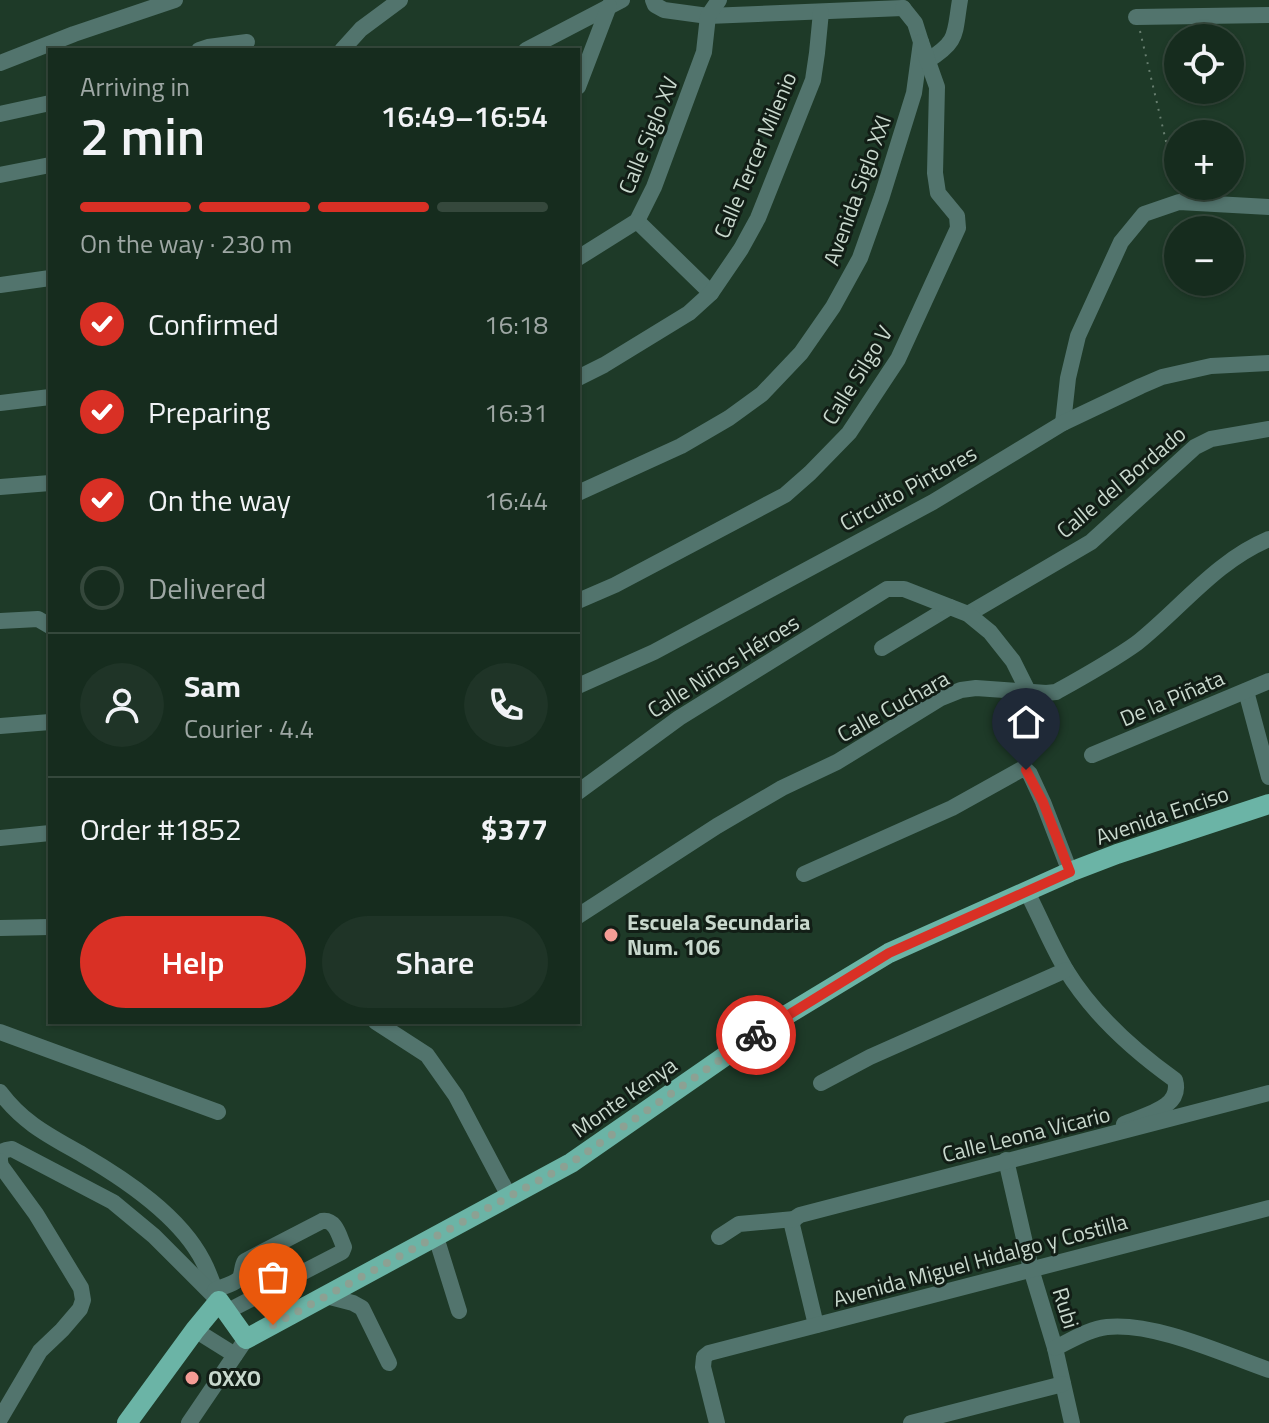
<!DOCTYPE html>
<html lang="en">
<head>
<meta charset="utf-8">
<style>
	body { margin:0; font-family:"Titillium Web",sans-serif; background:#1f3427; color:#f1f3f6; height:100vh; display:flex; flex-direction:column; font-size:30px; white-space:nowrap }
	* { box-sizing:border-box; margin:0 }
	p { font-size:26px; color:#9ea7a4 }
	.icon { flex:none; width:44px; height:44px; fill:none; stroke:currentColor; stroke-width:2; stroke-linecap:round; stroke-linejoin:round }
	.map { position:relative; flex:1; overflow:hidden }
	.details { position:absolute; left:48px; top:48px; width:532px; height:976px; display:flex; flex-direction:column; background:#162c1e; border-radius:0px; box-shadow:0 2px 6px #0004,0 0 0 2px #35483c }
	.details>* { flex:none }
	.controls { position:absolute; left:1164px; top:24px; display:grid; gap:16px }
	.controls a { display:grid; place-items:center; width:80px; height:80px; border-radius:50%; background:#162c1e; box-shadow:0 2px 6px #0004,0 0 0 2px #35483c; font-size:40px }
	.pin { position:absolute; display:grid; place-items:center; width:68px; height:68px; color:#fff; margin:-82px -34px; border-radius:50% 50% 50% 0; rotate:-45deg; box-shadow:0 0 8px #0007 }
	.pin .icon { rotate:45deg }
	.courier { position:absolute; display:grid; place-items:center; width:80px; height:80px; margin:-40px; border:6px solid #d93025; border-radius:50%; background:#fff; color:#222; box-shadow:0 2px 10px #0007 }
	.overview em { font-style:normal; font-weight:600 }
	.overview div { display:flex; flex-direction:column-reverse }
	.overview { display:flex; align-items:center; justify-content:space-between; height:136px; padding:0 32px }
	h1 { font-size:52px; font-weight:600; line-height:60px }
	.bar { display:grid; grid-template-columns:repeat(4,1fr); gap:12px 8px; align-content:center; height:96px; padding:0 32px }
	.bar i { height:10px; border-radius:6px; background:#35483c }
	.bar .selected { background:#d93025 }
	.bar p { grid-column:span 4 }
	.line { display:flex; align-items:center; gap:20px; padding:0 32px; border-top:2px solid #35483c }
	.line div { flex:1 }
	.round { display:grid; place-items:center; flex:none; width:84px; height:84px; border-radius:42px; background:#1f3427 }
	ol { padding:0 32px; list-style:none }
	li { display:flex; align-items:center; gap:24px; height:88px }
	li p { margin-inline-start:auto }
	li .icon { padding:8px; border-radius:50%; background:#d93025; color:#fff; stroke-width:4 }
	li:last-child { color:#9ea7a4 }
	li i { width:44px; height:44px; border:4px solid #35483c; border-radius:50% }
	.cta { display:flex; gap:16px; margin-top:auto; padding:16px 32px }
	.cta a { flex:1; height:92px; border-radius:48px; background:#d93025; color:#fff; font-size:32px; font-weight:600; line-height:92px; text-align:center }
	.cta a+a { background:#1f3427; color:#f1f3f6 }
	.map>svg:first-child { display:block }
</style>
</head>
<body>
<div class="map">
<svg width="1269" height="1423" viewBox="0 0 1269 1423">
	<rect width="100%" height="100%" fill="#1e3a28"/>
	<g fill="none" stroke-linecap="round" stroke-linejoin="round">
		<path stroke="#677e6f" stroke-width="2" stroke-dasharray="2 6" stroke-linecap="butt" d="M1140,31L1177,188"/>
		<g stroke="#52746d" stroke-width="16">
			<path d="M653,0L655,5L664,10L708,16L903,8"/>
			<path d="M1136,17L1269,15"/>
			<path d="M199,50L208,47L247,42"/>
			<path d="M342,50L361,29L400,0"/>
			<path d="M526,50L622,0"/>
			<path d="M927,61C959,41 954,35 960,0"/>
			<path d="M0,63L74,34L175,0"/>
			<path d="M578,87L609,6"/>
			<path d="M0,114L50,103"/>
			<path d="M0,175L50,165"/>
			<path d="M637,221L711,293"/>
			<path d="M578,258L637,221L654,187L704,52L708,16L719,0"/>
			<path d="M0,285L50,278"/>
			<path d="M578,378L604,365L689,313L711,293L741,249L758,218L813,80L817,53L821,12"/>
			<path d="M0,403L50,397"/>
			<path d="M1063,423L1068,378L1078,336L1121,242L1144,214L1179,202L1269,207"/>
			<path d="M0,487L50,483"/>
			<path d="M578,493L681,446L729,418L762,394L801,353L833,307L860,258L882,196L914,93L921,42L915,23L903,8"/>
			<path d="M578,601L615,585L785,495L810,473L849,433L898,359L958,228L957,216L938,193L935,173L937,87L921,42"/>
			<path d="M968,614L1091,542L1195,447L1211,439L1269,429"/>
			<path d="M0,621L38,619L50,626"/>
			<path d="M882,648L950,607"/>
			<path d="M578,686L654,652L933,502L1063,423L1141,386L1162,377L1211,366L1269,363"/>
			<path d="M1246,691L1269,777"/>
			<path d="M0,726L50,722"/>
			<path d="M1092,755L1269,681"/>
			<path d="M578,792L679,718L887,589H904L968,614L990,632L1013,661L1028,691"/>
			<path d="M0,838L50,833"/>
			<path d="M804,874L952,808L1022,769L1026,770L1030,774L1043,802L1070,872"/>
			<path d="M1027,892C1040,917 1051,945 1066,970C1093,1014 1133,1050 1175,1080C1183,1108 1144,1115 1124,1124"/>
			<path d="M578,916L717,826L782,788L837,762L941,698L961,690L976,688L1046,693L1056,692C1083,677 1112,661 1137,643C1181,608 1216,561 1269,539"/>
			<path d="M0,928L50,927"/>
			<path d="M376,1022L427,1055L456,1096L510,1198"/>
			<path d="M0,1032L218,1112"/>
			<path d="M821,1083L870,1057L1066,970"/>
			<path d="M0,1092C24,1124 50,1136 83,1155C126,1180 180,1216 203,1261C210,1274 214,1287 219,1301"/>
			<path d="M0,1158C1,1150 5,1150 12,1149L113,1202L154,1236L215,1297"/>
			<path d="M1006,1160L1031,1269L1055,1348L1072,1423"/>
			<path d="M0,1161L1,1166L36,1214L81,1288L83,1300L80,1309L62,1330L40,1351L0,1419"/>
			<path d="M794,1219L792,1225L816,1325"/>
			<path d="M436,1237L459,1311"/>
			<path d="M719,1237L739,1224L794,1219L800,1215C956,1173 1113,1135 1269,1093"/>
			<path d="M215,1290C222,1287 234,1284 239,1279C243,1274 241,1267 245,1261L322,1221C336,1219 339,1236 344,1247L342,1252L226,1312"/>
			<path d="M326,1296L353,1303L362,1308L389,1363"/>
			<path d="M195,1330L235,1355"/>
			<path d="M1055,1348C1072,1340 1089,1329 1107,1327C1155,1322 1223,1354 1269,1370"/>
			<path d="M189,1423L246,1339"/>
			<path d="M717,1423L703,1367L704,1357L709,1353L1269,1208"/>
			<path d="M911,1423L1063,1384"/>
		</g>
		<path stroke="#6bb4a6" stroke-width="20" d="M127,1423L195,1330L219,1301L246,1339L571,1163L770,1025L889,953L1070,872L1117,854L1269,804"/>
	</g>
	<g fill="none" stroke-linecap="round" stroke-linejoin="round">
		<path stroke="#8ca193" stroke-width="8" stroke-dasharray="0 14.4" d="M273,1325L571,1163L756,1035"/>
		<path stroke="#d93025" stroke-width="10" d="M756,1035L889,953L1070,872L1043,802L1026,770"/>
	</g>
	<g fill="#f59c95" stroke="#121e16" stroke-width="3">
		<circle cx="611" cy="935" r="8"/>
		<circle cx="192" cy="1378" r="8"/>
	</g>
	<g text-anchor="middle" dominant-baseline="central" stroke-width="6" stroke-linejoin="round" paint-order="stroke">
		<g font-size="22" fill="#c8d8cd" stroke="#121e16">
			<text transform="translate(648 135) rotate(-68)">Calle Siglo XV</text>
			<text transform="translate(755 155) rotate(-67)">Calle Tercer Milenio</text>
			<text transform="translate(857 190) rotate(-70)">Avenida Siglo XXI</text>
			<text transform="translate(857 375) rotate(-58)">Calle Silgo V</text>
			<text transform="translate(1121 482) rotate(-40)">Calle del Bordado</text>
			<text transform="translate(908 488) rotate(-29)">Circuito Pintores</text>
			<text transform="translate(723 666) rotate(-32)">Calle Niños Héroes</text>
			<text transform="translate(1172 698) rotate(-23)">De la Piñata</text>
			<text transform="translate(893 706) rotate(-29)">Calle Cuchara</text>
			<text transform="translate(1162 815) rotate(-19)">Avenida Enciso</text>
			<text transform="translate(624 1097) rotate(-35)">Monte Kenya</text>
			<text transform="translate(1026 1134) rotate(-14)">Calle Leona Vicario</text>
			<text transform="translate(980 1260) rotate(-15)">Avenida Miguel Hidalgo y Costilla</text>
			<text transform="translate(1066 1308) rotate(73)">Rubi</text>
		</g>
		<g font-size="22" font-weight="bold" fill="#c8d8cd" stroke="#121e16" text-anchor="start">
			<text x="627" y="922">Escuela Secundaria<tspan x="627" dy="25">Num. 106</tspan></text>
			<text x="208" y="1378">OXXO</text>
		</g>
	</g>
</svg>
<div class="controls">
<a><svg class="icon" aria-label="locate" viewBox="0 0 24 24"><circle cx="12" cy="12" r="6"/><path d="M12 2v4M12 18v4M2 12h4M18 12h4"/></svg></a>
<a>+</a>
<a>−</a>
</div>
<div class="pin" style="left:273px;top:1325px;background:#ea580c"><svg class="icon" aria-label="bag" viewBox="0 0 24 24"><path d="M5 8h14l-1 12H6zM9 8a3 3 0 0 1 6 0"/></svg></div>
<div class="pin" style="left:1026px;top:770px;background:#1f2937"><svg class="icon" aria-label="home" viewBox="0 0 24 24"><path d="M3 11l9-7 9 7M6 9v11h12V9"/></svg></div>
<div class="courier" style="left:756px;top:1035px"><svg class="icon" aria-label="bike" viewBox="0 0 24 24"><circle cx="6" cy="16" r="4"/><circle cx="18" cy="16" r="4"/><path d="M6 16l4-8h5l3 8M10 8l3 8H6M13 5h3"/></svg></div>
<section class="details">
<div class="overview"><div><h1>2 min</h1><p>Arriving in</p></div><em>16:49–16:54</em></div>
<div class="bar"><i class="selected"></i><i class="selected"></i><i class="selected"></i><i></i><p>On the way · 230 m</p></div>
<ol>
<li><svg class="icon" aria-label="check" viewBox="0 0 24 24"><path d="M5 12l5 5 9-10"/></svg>Confirmed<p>16:18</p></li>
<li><svg class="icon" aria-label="check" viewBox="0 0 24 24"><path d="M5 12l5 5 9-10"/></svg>Preparing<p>16:31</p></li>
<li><svg class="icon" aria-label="check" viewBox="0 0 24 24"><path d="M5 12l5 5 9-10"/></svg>On the way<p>16:44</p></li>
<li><i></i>Delivered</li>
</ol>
<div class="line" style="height:144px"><a class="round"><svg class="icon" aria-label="person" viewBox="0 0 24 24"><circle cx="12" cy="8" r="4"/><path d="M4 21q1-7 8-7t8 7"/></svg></a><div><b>Sam</b><p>Courier · 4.4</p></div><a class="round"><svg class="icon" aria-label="phone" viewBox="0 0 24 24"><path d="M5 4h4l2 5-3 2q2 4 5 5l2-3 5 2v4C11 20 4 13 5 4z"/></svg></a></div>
<div class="line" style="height:104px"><div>Order #1852</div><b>$377</b></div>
<div class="cta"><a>Help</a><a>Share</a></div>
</section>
</div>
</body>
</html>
